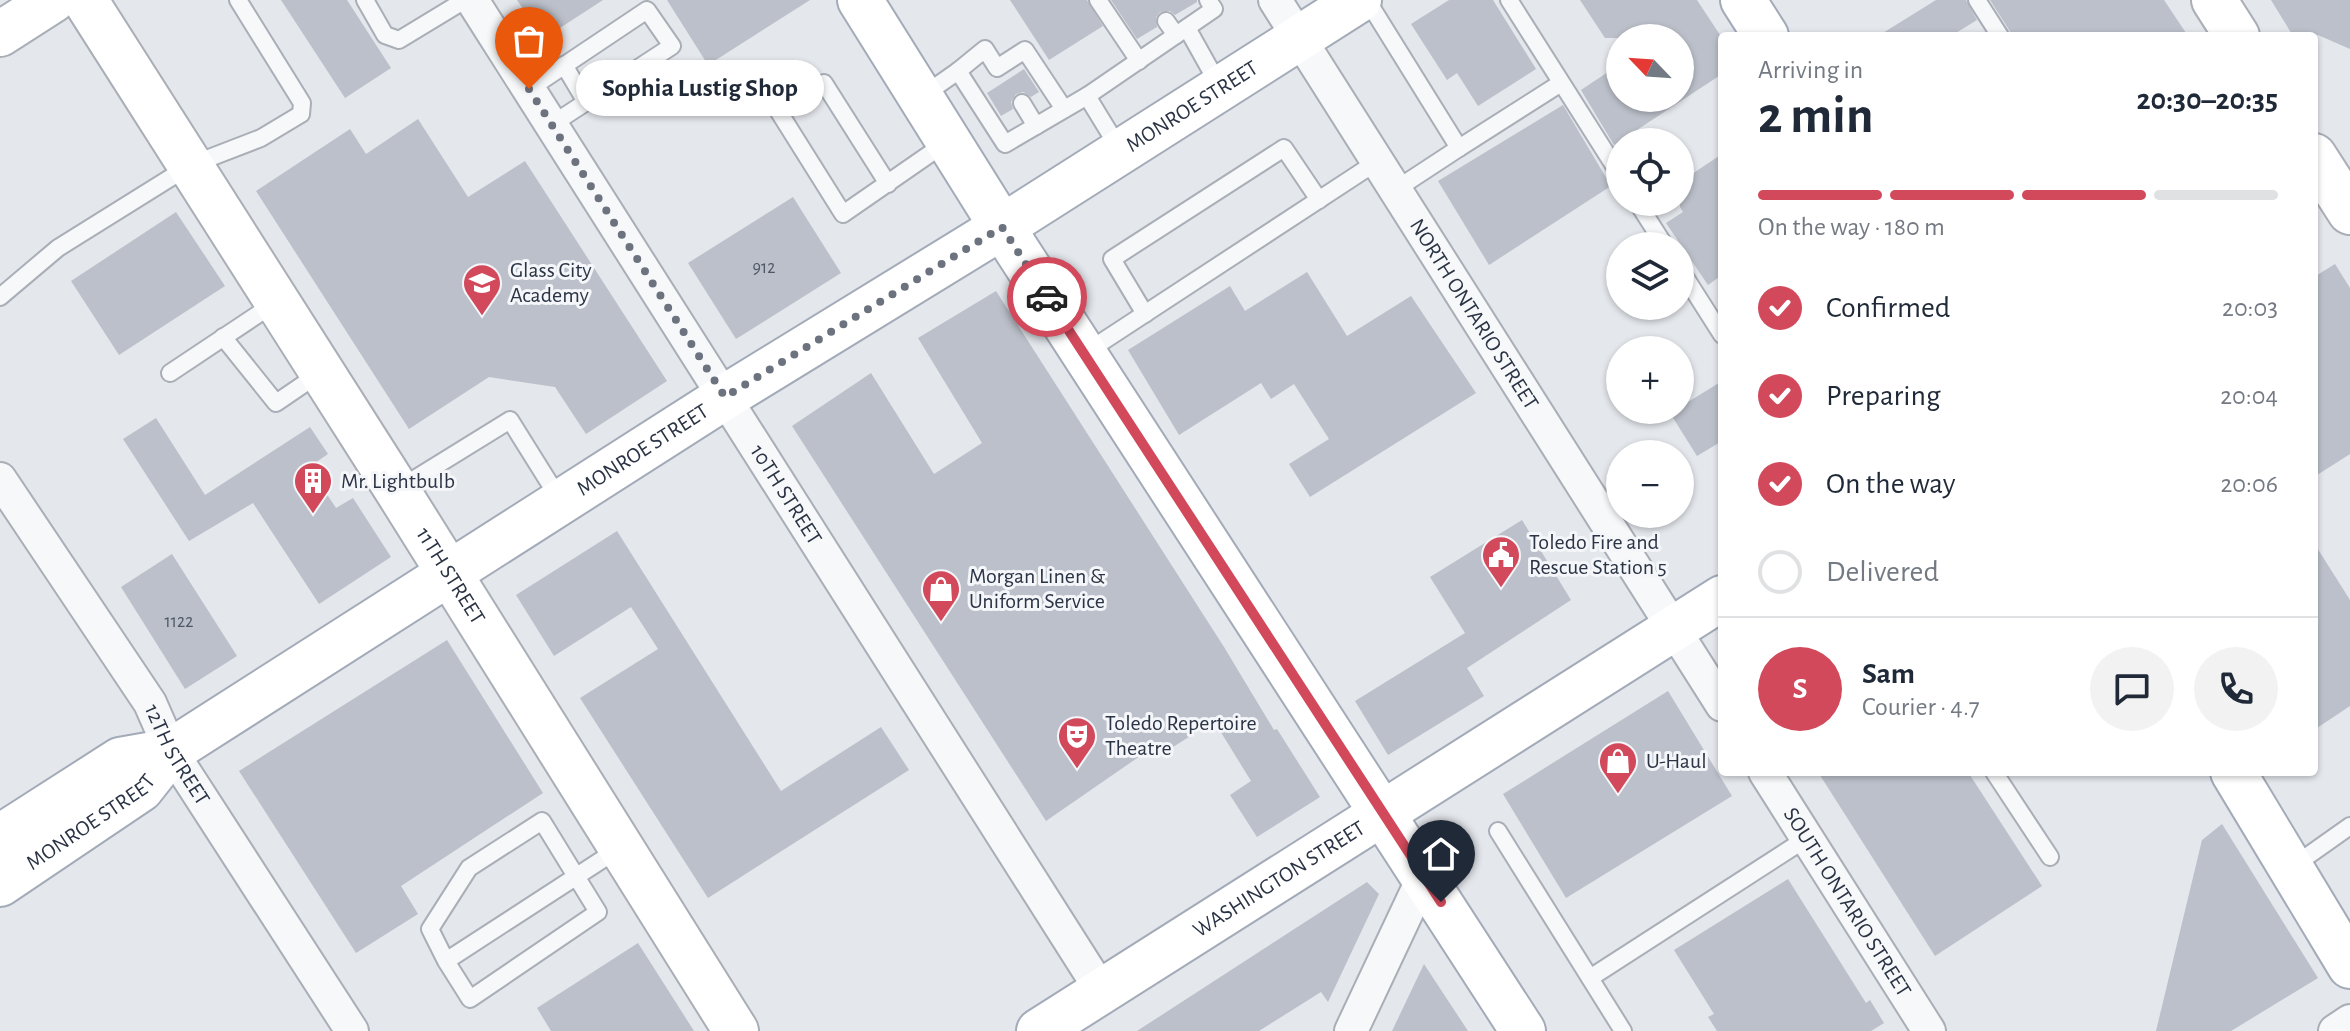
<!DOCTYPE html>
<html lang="en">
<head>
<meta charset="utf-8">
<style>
	body { margin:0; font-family:"Alegreya Sans",sans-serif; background:#f2f2f3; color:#1f2937; height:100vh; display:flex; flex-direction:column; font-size:30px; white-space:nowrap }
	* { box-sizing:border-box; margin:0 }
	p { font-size:26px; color:#747a83 }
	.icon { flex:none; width:44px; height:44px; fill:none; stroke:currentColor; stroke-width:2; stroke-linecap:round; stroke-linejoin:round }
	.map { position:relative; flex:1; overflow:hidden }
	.panel { position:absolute; left:1718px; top:32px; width:600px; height:744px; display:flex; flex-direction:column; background:#fff; border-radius:8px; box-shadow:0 2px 6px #0004 }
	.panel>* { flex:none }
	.needle { width:52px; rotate:295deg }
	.fabs { position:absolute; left:1606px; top:24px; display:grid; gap:16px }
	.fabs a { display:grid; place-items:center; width:88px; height:88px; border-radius:50%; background:#fff; box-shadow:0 2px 6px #0004; font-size:40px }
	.pin { position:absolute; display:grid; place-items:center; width:68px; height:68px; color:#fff; margin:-82px -34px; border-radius:50% 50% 50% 0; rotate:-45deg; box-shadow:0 0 8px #0007 }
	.pin .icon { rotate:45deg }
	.courier { position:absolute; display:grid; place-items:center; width:80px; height:80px; margin:-40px; border:6px solid #d1495b; border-radius:50%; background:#fff; color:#222; box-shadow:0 2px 10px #0007 }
	.bubble { position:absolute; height:56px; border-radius:28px; background:#fff; box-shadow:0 2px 6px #0004; font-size:26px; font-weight:600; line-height:56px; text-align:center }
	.overview em { font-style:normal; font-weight:600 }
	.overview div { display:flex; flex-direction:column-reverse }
	.overview { display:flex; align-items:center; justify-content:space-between; height:136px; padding:0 40px }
	h1 { font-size:52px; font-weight:600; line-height:60px }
	.bar { display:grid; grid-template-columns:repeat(4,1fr); gap:12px 8px; align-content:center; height:96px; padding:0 40px }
	.bar i { height:10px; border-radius:6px; background:#e0e1e3 }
	.bar .on { background:#d1495b }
	.bar p { grid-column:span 4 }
	.line { display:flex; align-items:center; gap:20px; padding:0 40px; border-top:2px solid #e0e1e3 }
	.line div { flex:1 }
	.round { display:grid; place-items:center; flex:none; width:84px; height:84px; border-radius:42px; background:#f2f2f3 }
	ol { padding:0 40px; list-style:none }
	li { display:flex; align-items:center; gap:24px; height:88px }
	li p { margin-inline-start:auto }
	li .icon { padding:8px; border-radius:50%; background:#d1495b; color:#fff; stroke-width:4 }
	li:last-child { color:#747a83 }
	li i { width:44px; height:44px; border:4px solid #e0e1e3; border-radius:50% }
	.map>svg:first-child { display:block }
</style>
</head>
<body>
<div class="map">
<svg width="2350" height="1031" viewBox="0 0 2350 1031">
	<rect width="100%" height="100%" fill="#e4e7ec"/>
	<g fill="#bbc0ca">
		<path d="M281,0H347L391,68L345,98Z"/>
		<path d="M517,0H603L543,39Z"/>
		<path d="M667,0H810L708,65Z"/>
		<path d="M1010,0H1087L1103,26L1049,60Z"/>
		<path d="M1111,0H1197V2L1175,15L1170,11L1160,12L1156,17L1157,27L1137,39Z"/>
		<path d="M1449,0H1493L1536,69L1478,106L1457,73L1447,80L1411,24Z"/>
		<path d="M1580,0H1697L1722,38V74L1614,145L1581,90L1620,64V98H1680V38H1605Z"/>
		<path d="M1936,0H1966L1977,20L1951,36H1878Z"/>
		<path d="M1990,0H2164L2188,36H2013Z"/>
		<path d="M2271,0H2350V49L2318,35L2293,36Z"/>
		<path d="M1024,69L1039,92L1031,97L1023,92L1016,94L1011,102L1013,109L1001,116L987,93Z"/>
		<path d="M1563,105L1611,186L1489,265L1438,181Z"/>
		<path d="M418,119L468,197L525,161L667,381L586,434L555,387L489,377L409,429L256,191L350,129L366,154Z"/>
		<path d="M1722,154V275L1708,285L1666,223L1683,212L1680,207V182Z"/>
		<path d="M793,197L841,273L736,339L688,263Z"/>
		<path d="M176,212L225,286L119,355L71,281Z"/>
		<path d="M2335,264L2350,288V454L2314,477V277Z"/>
		<path d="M1307,272L1347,336L1411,296L1476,393L1310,497L1289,464L1329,439L1294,384L1271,399L1261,383L1179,435L1128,350L1230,286L1245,311Z"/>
		<path d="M996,291L1224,647L1274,730L1277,729L1320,797L1257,837L1230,795L1251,781L1214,721L1162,754L1156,745L1046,821L792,426L871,373L934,474L982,443L918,338Z"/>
		<path d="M1722,381V441L1697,456L1670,413L1680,410V407Z"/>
		<path d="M156,418L205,495L310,427L328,454L309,467L336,508L353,498L391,557L319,604L253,503L189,541L123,439Z"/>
		<path d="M1522,520L1571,600L1467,668L1484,696L1388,755L1355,701L1465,633L1430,577Z"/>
		<path d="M617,531L781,791L881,727L909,770L708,898L580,698L658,649L631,607L554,656L516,595Z"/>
		<path d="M2314,543L2350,600V706L2314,730Z"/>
		<path d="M172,554L237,656L185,689L121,587Z"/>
		<path d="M447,640L543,793L401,886L418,914L356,953L239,771Z"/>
		<path d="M1668,691L1732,796L1566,898L1503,794Z"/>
		<path d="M1818,772H1968L2042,886L1935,956Z"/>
		<path d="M2222,824L2318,978L2231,1031H2156L2202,840Z"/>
		<path d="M1788,879L1866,1003L1870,1000L1884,1023L1871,1031H1717L1708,1017L1714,1014L1674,950Z"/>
		<path d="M1367,882L1379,894L1328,1002L1321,992L1259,1031H1137Z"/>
		<path d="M638,943L694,1031H551L537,1008Z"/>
		<path d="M1424,964L1468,1031H1392Z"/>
	</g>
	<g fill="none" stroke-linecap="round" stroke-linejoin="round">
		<defs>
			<g id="lane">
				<path d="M365,0L385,35L399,40L465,0"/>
				<path d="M1098,0L1139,61"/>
				<path d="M1367,0L1459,148L1395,190"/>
				<path d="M1509,0L1620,175"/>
				<path d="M1977,0L2000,36"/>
				<path d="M1166,21L1176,35"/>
				<path d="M1187,28L1220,87"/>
				<path d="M564,65L586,102"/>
				<path d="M958,71L985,49L997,68L1025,50L1064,109"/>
				<path d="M529,89L647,10L672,46L551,125"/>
				<path d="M921,97L958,71L1005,144L1087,96"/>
				<path d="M1022,103L1036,126"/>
				<path d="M1459,148L1561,83"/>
				<path d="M1120,150L1087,96L1214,9L1208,0"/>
				<path d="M888,184L824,83L779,112L843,214L947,142"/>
				<path d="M1637,202L1665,246"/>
				<path d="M1680,269L1722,335"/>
				<path d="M0,297L58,248L191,165L261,138L301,114L302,103L238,0"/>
				<path d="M1145,314L1112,259L1284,148L1319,200"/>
				<path d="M223,337L276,403L320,373"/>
				<path d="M1085,353L1378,161"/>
				<path d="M170,373L275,303"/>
				<path d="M400,488L510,420L560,500"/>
				<path d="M1994,772L2050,857"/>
				<path d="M1498,831L1623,1031"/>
				<path d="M2292,867L2350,826"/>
				<path d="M446,961L430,929L469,868L542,821L598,912L470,999L446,961L620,848"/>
				<path d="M1590,978L1807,838"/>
			</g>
			<g id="street">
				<path id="s1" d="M472,0L1101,990"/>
				<path id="s2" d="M1275,0L1722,705"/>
				<path id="s3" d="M0,479L150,703L171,751L352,1031"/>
				<path id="s4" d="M1765,772L1929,1031"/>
				<path d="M1351,1031L1424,876"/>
				<path d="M2335,1031L2350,1021"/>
			</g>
			<g id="secondary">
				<path id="s5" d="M85,0L397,490L736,1031"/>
				<path d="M2214,0L2237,36"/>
				<path d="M0,34L53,0"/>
				<path d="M2314,156L2350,212"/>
			</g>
			<g id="primary">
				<path d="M860,0L1002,227L1523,1031"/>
				<path d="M1743,0L1766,36"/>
				<path d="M2233,772L2350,966"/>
				<path d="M0,837L120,760L171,751"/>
				<path id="s6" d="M0,884L141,789L171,751L725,397L1002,227L1359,0"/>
				<path id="s7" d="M1039,1031L1722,598"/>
			</g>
		</defs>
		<use href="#lane" stroke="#a9aeb7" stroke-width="20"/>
		<use href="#street" stroke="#a9aeb7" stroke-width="36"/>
		<use href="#secondary" stroke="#a9aeb7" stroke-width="48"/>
		<use href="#primary" stroke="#a3abb8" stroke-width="48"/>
		<use href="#lane" stroke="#f7f8fa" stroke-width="16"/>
		<use href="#street" stroke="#f7f8fa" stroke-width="32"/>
		<use href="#secondary" stroke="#fff" stroke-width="44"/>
		<use href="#primary" stroke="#fff" stroke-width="44"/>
	</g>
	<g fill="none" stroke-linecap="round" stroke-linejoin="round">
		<path stroke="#6c737f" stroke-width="8" stroke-dasharray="0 14.4" d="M529,89L725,397L1002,227L1047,297"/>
		<path stroke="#d1495b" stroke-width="10" d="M1047,297L1441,902"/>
	</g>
	<defs>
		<symbol id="school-pin" viewBox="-11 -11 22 30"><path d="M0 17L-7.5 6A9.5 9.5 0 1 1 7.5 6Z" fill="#d1495b" stroke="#f4f6f9"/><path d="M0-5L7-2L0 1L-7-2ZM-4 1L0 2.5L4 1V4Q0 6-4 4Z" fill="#fff"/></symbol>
		<symbol id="building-pin" viewBox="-11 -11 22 30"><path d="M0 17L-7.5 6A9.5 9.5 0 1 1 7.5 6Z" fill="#d1495b" stroke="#f4f6f9"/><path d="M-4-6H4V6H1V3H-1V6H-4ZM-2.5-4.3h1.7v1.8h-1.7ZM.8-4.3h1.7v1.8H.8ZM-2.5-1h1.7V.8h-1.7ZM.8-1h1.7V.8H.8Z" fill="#fff"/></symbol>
		<symbol id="civic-pin" viewBox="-11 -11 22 30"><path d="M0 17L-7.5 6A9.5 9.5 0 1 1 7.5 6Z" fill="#d1495b" stroke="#f4f6f9"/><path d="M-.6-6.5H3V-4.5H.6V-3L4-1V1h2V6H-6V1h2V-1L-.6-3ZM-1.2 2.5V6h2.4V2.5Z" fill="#fff"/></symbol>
		<symbol id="shop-pin" viewBox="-11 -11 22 30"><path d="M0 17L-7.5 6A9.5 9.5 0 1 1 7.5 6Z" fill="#d1495b" stroke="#f4f6f9"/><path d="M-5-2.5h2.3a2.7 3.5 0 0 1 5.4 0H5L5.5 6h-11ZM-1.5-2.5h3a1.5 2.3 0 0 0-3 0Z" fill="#fff"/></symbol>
		<symbol id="theatre-pin" viewBox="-11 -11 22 30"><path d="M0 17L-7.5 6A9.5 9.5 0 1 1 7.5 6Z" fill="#d1495b" stroke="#f4f6f9"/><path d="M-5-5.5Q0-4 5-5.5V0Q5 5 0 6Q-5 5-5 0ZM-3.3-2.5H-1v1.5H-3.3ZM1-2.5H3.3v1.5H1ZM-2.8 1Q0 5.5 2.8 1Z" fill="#fff"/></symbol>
	</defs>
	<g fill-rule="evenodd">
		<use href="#school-pin" x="460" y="261" width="44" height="60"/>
		<use href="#building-pin" x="291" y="459" width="44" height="60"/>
		<use href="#civic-pin" x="1479" y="533" width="44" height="60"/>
		<use href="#shop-pin" x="919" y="567" width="44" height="60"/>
		<use href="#theatre-pin" x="1055" y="714" width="44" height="60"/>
		<use href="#shop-pin" x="1596" y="739" width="44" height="60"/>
	</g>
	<g text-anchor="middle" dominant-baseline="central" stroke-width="6" stroke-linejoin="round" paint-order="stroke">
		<g font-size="18" fill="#4f5766">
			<text x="764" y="268">912</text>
			<text x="179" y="622">1122</text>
		</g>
		<g font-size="22" fill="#2b3445" stroke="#f4f6f9">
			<text stroke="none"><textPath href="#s6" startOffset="1426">MONROE STREET</textPath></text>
			<text stroke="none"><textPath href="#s2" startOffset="372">NORTH ONTARIO STREET</textPath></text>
			<text stroke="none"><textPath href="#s6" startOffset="778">MONROE STREET</textPath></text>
			<text stroke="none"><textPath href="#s1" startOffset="586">10TH STREET</textPath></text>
			<text stroke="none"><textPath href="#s5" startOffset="682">11TH STREET</textPath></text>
			<text stroke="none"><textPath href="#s3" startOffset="328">12TH STREET</textPath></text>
			<text stroke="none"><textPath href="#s6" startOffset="110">MONROE STREET</textPath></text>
			<text stroke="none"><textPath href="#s7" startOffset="284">WASHINGTON STREET</textPath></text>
			<text stroke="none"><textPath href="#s4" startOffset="154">SOUTH ONTARIO STREET</textPath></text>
		</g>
		<g font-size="22" fill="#2b3445" stroke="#f4f6f9" text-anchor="start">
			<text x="510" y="270">Glass City<tspan x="510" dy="25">Academy</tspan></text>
			<text x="341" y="481">Mr. Lightbulb</text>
			<text x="1529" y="542">Toledo Fire and<tspan x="1529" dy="25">Rescue Station 5</tspan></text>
			<text x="969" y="576">Morgan Linen &amp;<tspan x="969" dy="25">Uniform Service</tspan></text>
			<text x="1105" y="723">Toledo Repertoire<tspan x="1105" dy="25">Theatre</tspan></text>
			<text x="1646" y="761">U-Haul</text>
		</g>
	</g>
</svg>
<div class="fabs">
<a><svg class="needle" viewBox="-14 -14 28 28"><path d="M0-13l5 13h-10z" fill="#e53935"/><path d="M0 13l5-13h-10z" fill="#747a83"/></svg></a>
<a><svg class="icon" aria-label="locate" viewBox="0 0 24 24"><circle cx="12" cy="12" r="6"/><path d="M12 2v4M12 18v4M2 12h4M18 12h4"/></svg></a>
<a><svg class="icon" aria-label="layers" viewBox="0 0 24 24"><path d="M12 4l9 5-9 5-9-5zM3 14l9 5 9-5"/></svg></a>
<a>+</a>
<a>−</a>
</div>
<div class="pin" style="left:529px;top:89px;background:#ea580c"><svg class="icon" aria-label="bag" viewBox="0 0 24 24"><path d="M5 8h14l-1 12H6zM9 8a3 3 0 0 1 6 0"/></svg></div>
<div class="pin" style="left:1441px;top:902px;background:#1f2937"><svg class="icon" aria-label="home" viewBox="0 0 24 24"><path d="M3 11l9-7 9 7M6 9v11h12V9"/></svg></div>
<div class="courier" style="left:1047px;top:297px"><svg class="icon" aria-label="car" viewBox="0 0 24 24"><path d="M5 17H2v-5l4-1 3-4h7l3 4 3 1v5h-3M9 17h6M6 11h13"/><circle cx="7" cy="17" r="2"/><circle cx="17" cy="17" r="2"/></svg></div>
<div class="bubble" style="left:576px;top:60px;width:248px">Sophia Lustig Shop</div>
<section class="panel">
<div class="overview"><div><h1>2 min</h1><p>Arriving in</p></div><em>20:30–20:35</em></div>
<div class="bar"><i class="on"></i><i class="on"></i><i class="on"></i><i></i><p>On the way · 180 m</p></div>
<ol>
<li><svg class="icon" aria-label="check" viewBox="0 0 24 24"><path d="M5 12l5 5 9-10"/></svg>Confirmed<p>20:03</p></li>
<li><svg class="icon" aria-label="check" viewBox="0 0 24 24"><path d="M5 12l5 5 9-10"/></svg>Preparing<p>20:04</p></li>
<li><svg class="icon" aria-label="check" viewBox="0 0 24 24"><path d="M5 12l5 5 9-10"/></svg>On the way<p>20:06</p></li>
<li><i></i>Delivered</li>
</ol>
<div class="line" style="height:144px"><b class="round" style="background:#d1495b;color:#fff">S</b><div><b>Sam</b><p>Courier · 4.7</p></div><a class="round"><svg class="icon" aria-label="chat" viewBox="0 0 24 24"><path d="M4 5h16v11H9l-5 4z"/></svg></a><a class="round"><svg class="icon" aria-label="phone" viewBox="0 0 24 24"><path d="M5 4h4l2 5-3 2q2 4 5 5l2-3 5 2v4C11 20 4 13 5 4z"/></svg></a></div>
</section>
</div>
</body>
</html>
